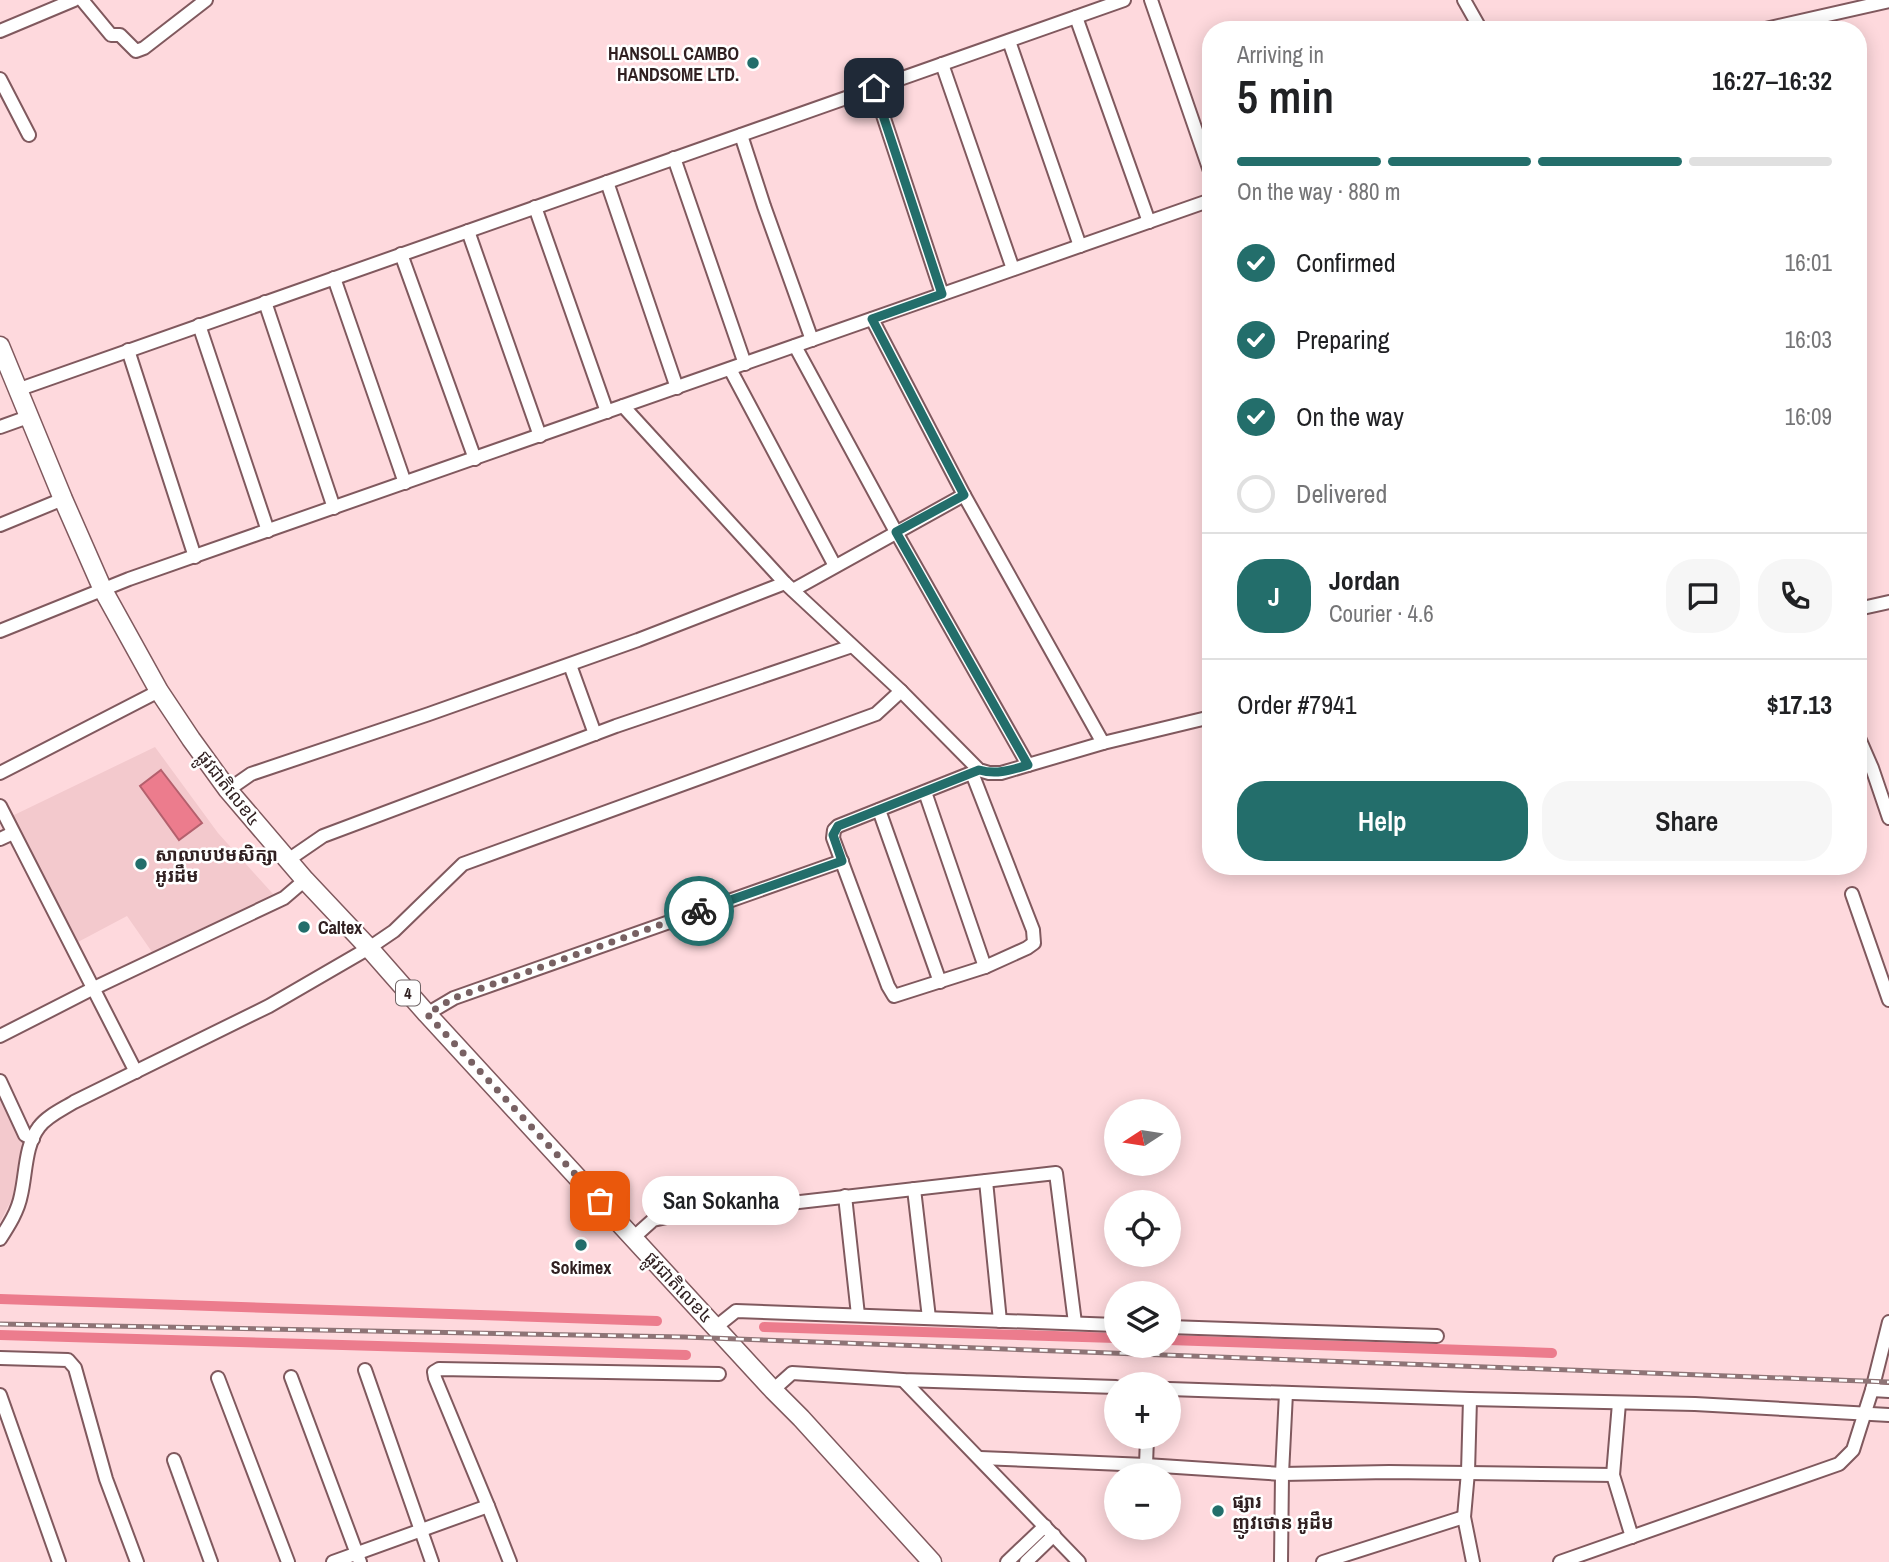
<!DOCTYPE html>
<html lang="en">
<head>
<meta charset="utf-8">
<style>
	body { margin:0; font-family:"Archivo Narrow","Noto Sans Khmer",sans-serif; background:#f6f6f6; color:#202124; height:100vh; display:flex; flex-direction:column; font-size:26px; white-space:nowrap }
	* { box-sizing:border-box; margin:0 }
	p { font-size:23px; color:#757577 }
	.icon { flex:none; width:38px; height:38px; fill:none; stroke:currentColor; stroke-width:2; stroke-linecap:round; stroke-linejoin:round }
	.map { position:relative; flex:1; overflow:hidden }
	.sheet { position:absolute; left:1202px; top:21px; width:665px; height:854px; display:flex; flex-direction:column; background:#fff; border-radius:28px; box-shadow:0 4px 18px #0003 }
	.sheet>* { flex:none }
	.needle { width:46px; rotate:258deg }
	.buttons { position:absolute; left:1104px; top:1099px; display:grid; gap:14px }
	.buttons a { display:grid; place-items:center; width:77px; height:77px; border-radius:50%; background:#fff; box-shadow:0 4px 18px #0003; font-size:35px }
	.pin { position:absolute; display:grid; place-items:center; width:60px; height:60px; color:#fff; margin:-30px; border-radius:14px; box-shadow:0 4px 10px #0006 }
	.courier { position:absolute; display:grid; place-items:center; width:70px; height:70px; margin:-35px; border:5px solid #236e6b; border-radius:50%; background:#fff; color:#222; box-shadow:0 2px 9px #0007 }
	.bubble { position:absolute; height:49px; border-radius:24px; background:#fff; box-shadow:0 4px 18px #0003; font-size:23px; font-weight:600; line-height:49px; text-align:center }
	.head em { font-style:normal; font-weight:600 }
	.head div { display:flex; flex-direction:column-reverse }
	.head { display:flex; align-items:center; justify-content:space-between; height:119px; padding:0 35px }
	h1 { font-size:46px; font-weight:600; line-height:52px }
	.bar { display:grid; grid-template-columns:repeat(4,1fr); gap:10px 7px; align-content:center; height:84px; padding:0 35px }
	.bar i { height:9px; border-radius:5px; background:#e0e0e0 }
	.bar .on { background:#236e6b }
	.bar p { grid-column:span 4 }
	.line { display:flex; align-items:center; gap:18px; padding:0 35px; border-top:2px solid #e0e0e0 }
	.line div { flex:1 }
	.round { display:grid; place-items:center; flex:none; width:74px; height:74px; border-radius:28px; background:#f6f6f6 }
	ol { padding:0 35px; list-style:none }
	li { display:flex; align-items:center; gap:21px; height:77px }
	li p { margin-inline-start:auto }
	li .icon { padding:7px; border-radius:50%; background:#236e6b; color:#fff; stroke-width:4 }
	li:last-child { color:#757577 }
	li i { width:38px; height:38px; border:4px solid #e0e0e0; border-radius:50% }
	.primary-button { display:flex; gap:14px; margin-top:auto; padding:14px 35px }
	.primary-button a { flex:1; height:80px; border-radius:28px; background:#236e6b; color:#fff; font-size:28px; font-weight:600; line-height:80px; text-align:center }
	.primary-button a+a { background:#f6f6f6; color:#202124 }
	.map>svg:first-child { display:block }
</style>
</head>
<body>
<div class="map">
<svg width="1889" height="1562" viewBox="0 0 1889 1562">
	<rect width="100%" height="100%" fill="#fed9dd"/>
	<g fill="#f3c9cd">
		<path d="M155,747L218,833L273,894L152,952L127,916L78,942L12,816Z"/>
		<path d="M0,1093L25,1145L15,1193L0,1222Z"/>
	</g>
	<path fill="#ec7c8d" stroke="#b4606d" stroke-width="2" d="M161,770L202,823L179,840L140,786Z"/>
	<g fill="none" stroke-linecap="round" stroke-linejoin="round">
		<g stroke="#ec7c8d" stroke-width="10">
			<path d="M0,1299L657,1321"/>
			<path d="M764,1327L1116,1338"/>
			<path d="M0,1335L686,1355"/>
			<path d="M1169,1340L1552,1353"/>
		</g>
		<defs>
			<g id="minor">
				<path d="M82,0L111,35H120L136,51L144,48L206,0"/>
				<path d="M1151,0L1211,174"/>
				<path d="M1464,0L1481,30"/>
				<path d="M1076,17L1149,222"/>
				<path d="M1761,30L1889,1"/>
				<path d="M0,31L74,0"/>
				<path d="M1009,41L1080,246"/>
				<path d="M942,64L1013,269"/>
				<path d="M0,79L29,135"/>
				<path d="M874,88L942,294"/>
				<path d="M741,135L764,206L812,340"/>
				<path d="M674,158L745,364"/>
				<path d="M607,182L677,388"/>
				<path d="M535,207L607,412"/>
				<path d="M468,231L540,436"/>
				<path d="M401,254L475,459"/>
				<path d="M334,278L405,483"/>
				<path d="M265,302L334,508"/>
				<path d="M872,319L964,495L1103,743"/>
				<path d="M199,325L268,531"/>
				<path d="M795,346L896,532L1028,765"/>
				<path d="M128,350L195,557"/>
				<path d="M730,369L835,566"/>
				<path d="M17,390L1124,0"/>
				<path d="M623,406L785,583L901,691L979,770L989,773H1001L1103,743L1211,717"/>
				<path d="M0,427L28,417"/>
				<path d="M0,525L63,499"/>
				<path d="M793,590L964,495"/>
				<path d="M1858,609L1889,602"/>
				<path d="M0,631L129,579L1211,200"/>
				<path d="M570,665L595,734"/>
				<path d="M1858,736L1872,768L1889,818"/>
				<path d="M0,773L159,691"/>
				<path d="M972,773L1033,930L1034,943L1027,948L985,967L894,996L888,986L833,838L834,830L838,826L979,770"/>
				<path d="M228,790L251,774L429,714L638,640L785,583"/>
				<path d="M925,792L985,967"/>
				<path d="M0,806L136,1072"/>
				<path d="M879,810L940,982"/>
				<path d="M0,839L13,833"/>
				<path d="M288,860L323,836L616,726L852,646"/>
				<path d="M1852,894L1889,1000"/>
				<path d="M427,1014L454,998L842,861"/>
				<path d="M0,1036L92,989L284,898L305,880"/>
				<path d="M0,1081L25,1135L33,1139"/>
				<path d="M986,1181L1000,1321"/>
				<path d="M914,1189L929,1318"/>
				<path d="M845,1196L858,1315"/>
				<path d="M633,1238L653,1220L667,1217L1056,1173L1075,1323"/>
				<path d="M0,1239C9,1225 18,1211 21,1195C26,1174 25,1145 39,1127C47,1116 63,1109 74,1102L269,1006L369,948L394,931L463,864L876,714L901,691"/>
				<path d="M716,1327L736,1311L1116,1325"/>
				<path d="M1169,1327L1437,1336"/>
				<path d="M0,1358L68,1360L75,1368L106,1479L137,1562"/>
				<path d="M365,1370L432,1562"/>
				<path d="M291,1377L360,1562"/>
				<path d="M218,1378L288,1562"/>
				<path d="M903,1380L1079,1562"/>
				<path d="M1169,1389L1470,1399L1695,1404L1889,1415"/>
				<path d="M773,1390L792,1373L903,1380L1116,1387"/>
				<path d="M1872,1390L1889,1391"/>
				<path d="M0,1395L59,1562"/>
				<path d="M1470,1399L1468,1472L1464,1517L1473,1562"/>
				<path d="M1619,1403L1613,1475L1632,1537"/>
				<path d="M980,1458L1146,1465L1282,1474L1389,1472L1613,1475"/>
				<path d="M174,1460L211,1562"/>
				<path d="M1146,1465L1147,1437"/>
				<path d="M333,1562L488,1506"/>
				<path d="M510,1562L488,1506L435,1378L434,1372L439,1369L719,1374"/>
				<path d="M1007,1562L1045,1526"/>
				<path d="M1026,1562L1054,1535"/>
				<path d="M1281,1562L1282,1474L1286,1393"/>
				<path d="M1323,1562L1464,1517"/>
				<path d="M1560,1562L1839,1464L1853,1450L1872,1390L1889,1322"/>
			</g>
			<path id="highway" d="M0,346L63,499L103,590L159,691L191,739L228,790L305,880L369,948L427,1014L773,1390L801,1418L932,1562"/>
		</defs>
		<use href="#minor" stroke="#80595e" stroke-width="16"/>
		<use href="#highway" stroke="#80595e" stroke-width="21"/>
		<use href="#minor" stroke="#fff" stroke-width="12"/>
		<use href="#highway" stroke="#fff" stroke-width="18"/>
		<defs>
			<path id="rail" d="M0,1324L684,1337L1889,1382"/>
		</defs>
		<use href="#rail" stroke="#8e7476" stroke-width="5"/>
		<use href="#rail" stroke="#fff" stroke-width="2.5" stroke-dasharray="8" stroke-linecap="butt"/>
	</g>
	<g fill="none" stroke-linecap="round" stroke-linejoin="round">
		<path stroke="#786163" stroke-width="7" stroke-dasharray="0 12.6" d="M600,1201L427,1014L454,998L699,911"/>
		<path stroke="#236e6b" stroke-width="9" d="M699,911L842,861L833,835L838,826L979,770C997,775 1011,770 1028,765L896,532L964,495L872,319L942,294L874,88"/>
	</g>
	<g fill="#236e6b" stroke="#fff" stroke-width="2.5">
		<circle cx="753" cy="63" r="7"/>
		<circle cx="141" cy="864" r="7"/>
		<circle cx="304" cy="927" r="7"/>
		<circle cx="581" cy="1245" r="7"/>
		<circle cx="1218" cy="1511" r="7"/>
	</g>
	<g text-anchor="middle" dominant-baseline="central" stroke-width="5" stroke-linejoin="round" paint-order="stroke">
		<rect fill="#fff" stroke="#6e6364" stroke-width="2" x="396" y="980.5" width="24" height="25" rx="5"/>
		<g font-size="16" font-weight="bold" fill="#302021">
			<text x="408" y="993">4</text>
		</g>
		<g font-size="18" font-weight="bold" fill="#302021" stroke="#fff" text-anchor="start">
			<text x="739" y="53" text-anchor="end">HANSOLL CAMBO<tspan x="739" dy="21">HANDSOME LTD.</tspan></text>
			<text x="155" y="854">សាលាបឋមសិក្សា<tspan x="155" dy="21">អូរដឹម</tspan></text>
			<text x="318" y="927">Caltex</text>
			<text x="581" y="1267" text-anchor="middle">Sokimex</text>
			<text x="1232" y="1501">ផ្សារ<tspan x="1232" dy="21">ញូវថោន អូដឹម</tspan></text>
		</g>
		<g font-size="18" fill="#302021" stroke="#fff">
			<text transform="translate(229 788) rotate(52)">ផ្លូវជាតិលេខ៤</text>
			<text transform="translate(679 1287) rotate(47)">ផ្លូវជាតិលេខ៤</text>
		</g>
	</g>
</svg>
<div class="buttons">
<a><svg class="needle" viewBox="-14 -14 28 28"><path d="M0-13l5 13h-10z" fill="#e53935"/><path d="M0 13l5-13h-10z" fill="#757577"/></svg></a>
<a><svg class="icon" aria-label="locate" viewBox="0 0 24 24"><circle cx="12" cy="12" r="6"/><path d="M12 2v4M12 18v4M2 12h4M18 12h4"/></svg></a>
<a><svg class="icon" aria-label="layers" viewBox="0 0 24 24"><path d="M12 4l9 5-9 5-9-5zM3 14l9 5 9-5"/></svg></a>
<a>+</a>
<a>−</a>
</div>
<div class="pin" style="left:600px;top:1201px;background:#ea580c"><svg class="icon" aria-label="bag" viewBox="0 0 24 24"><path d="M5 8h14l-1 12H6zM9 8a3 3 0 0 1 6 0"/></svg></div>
<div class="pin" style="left:874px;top:88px;background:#1f2937"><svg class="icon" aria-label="home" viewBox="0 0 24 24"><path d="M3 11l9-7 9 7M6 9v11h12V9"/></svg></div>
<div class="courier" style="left:699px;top:911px"><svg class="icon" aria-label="bike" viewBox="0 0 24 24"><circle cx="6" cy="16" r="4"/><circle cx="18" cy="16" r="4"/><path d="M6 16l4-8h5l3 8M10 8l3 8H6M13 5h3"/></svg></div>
<div class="bubble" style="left:642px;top:1176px;width:158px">San Sokanha</div>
<section class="sheet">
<div class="head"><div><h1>5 min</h1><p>Arriving in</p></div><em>16:27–16:32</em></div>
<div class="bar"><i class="on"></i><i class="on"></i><i class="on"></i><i></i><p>On the way · 880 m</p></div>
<ol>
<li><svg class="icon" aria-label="check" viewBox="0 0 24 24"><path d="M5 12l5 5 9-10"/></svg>Confirmed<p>16:01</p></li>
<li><svg class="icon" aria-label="check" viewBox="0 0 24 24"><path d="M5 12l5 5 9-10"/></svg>Preparing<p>16:03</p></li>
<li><svg class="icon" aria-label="check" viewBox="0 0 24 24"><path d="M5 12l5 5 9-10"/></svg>On the way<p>16:09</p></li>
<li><i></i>Delivered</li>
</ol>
<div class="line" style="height:126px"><b class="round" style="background:#236e6b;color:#fff">J</b><div><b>Jordan</b><p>Courier · 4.6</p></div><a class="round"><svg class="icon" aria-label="chat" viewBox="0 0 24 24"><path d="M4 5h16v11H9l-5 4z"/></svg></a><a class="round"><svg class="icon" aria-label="phone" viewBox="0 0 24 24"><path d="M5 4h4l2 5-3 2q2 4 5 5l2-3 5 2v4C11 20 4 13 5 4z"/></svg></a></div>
<div class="line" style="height:91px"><div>Order #7941</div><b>$17.13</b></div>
<div class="primary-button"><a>Help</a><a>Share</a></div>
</section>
</div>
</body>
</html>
